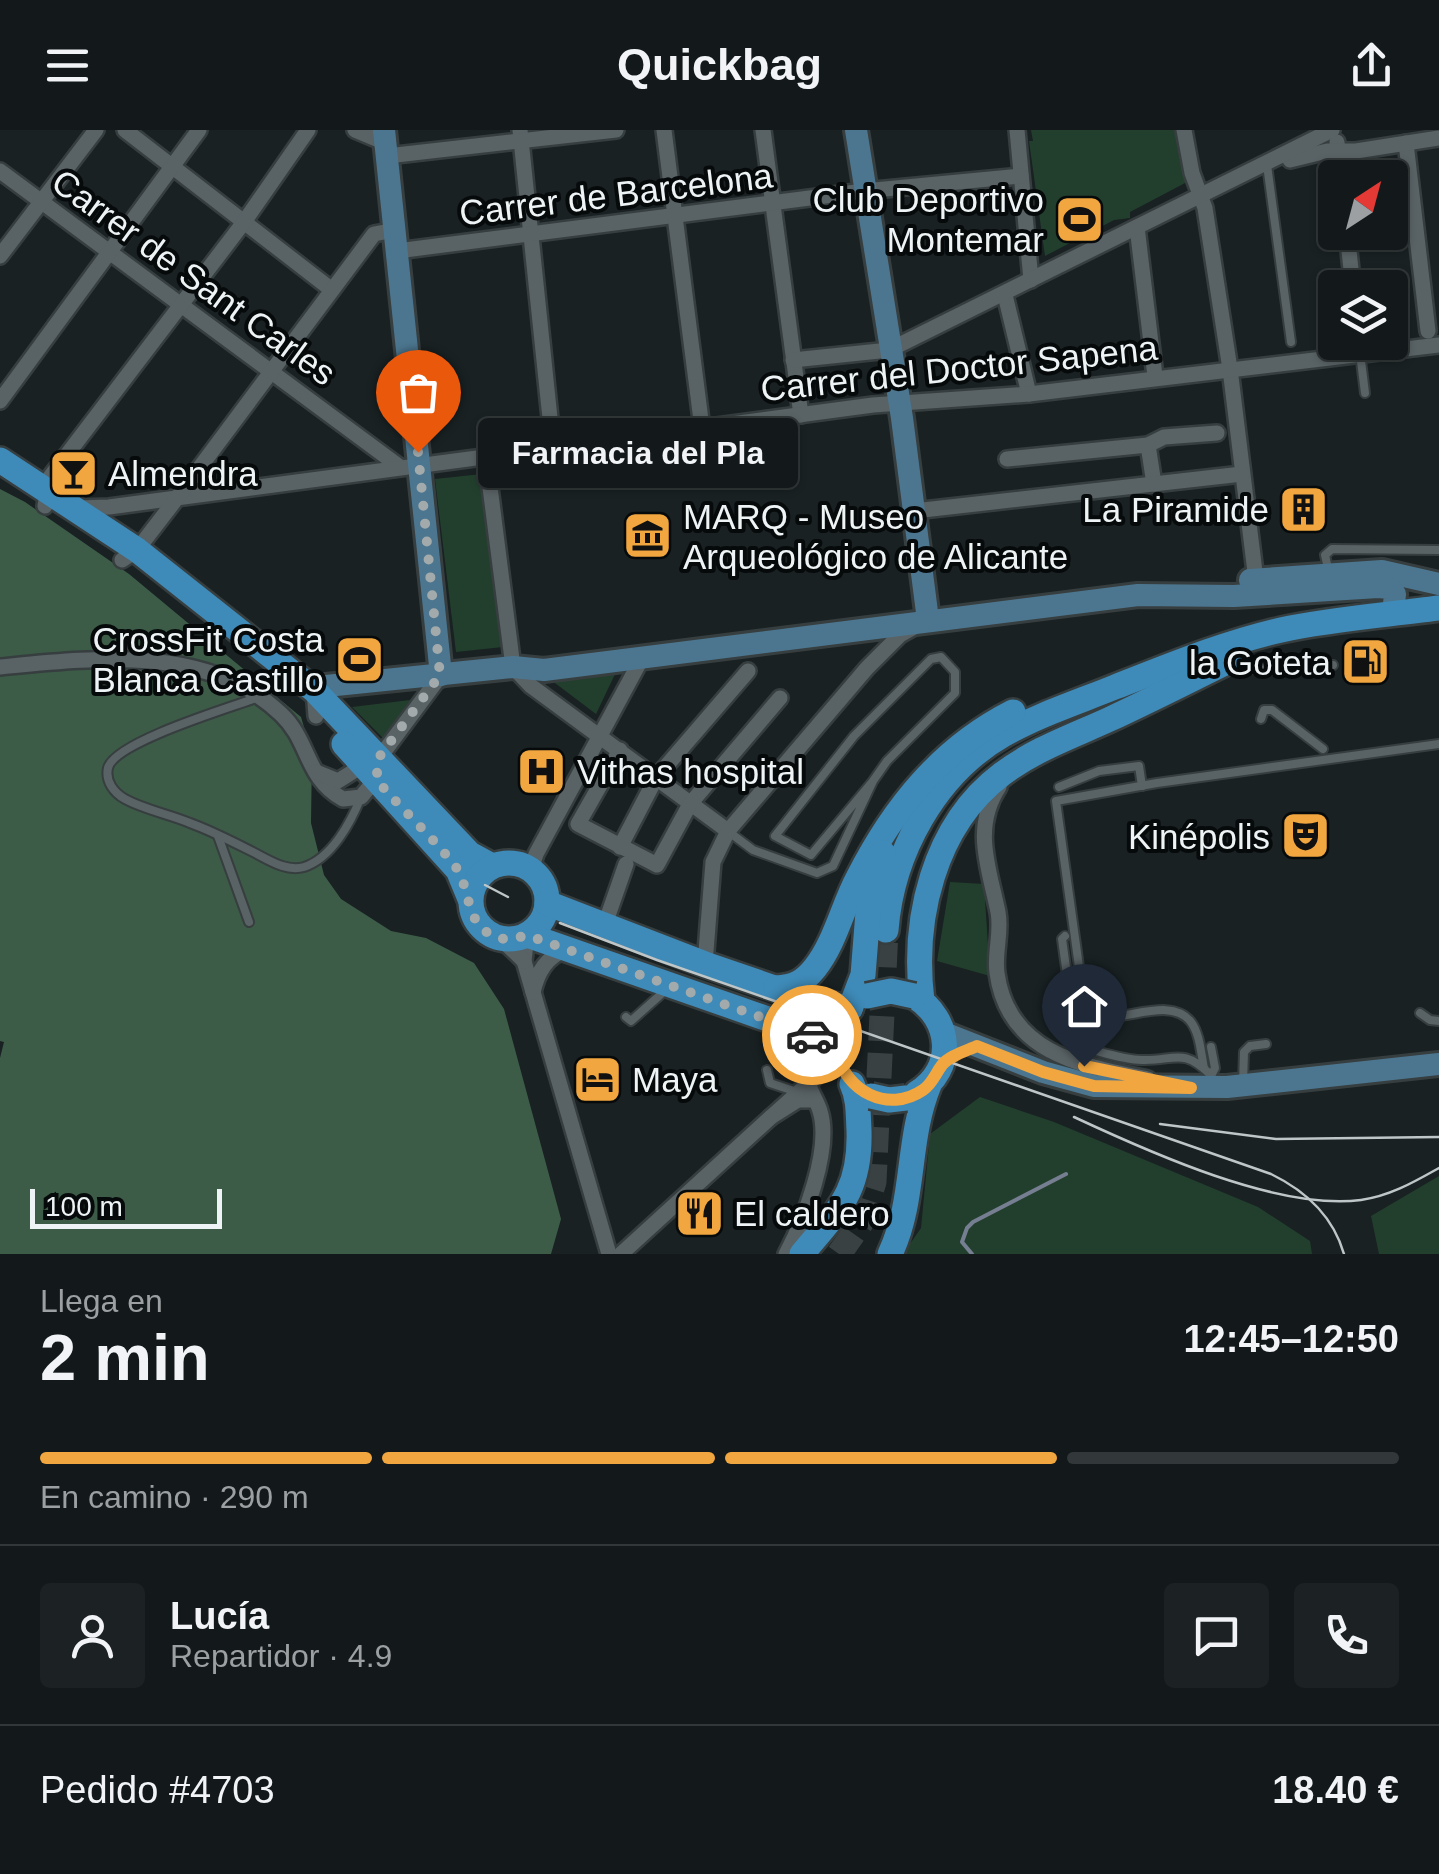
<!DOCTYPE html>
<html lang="es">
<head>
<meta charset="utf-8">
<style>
	body { margin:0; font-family:Helvetica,sans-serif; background:#1c2223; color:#f1f3f6; height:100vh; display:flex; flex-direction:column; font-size:38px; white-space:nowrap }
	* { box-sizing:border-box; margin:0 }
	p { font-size:32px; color:#9da0a2 }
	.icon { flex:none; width:55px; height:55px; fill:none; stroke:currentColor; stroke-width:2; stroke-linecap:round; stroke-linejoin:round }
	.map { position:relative; height:1124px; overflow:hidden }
	.side { display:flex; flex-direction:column; background:#13191a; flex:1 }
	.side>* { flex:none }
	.needle { width:65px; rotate:36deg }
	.tools { position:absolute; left:1318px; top:30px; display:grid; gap:20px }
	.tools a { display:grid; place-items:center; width:90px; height:90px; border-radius:10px; background:#13191a; box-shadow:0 2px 8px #0004,0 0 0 2px #323839; font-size:50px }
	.scale { position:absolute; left:30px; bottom:25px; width:192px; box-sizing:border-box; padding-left:10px; border:5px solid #eef4f5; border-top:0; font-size:28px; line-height:35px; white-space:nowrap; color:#eef4f5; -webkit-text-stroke:8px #070a0b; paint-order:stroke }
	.pin { position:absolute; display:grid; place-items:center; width:85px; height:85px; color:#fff; margin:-102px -42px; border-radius:50% 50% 50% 0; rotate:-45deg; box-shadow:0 0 10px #0007 }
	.pin .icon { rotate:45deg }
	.courier { position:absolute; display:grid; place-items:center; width:100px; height:100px; margin:-50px; border:8px solid #f1a63f; border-radius:50%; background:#fff; color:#222; box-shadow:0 2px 12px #0007 }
	.bubble { position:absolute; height:70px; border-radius:10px; background:#13191a; box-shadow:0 2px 8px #0004,0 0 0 2px #323839; font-size:32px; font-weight:600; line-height:70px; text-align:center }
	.summary em { font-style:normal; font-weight:600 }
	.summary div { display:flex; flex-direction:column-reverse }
	.summary { display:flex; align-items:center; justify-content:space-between; height:170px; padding:0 40px }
	h1 { font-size:65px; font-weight:600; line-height:75px }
	.bar { display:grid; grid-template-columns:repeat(4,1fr); gap:15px 10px; align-content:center; height:120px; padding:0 40px }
	.bar i { height:12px; border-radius:8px; background:#323839 }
	.bar .selected { background:#f1a63f }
	.bar p { grid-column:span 4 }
	.line { display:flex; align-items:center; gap:25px; padding:0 40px; border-top:2px solid #323839 }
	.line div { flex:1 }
	.round { display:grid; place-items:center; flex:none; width:105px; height:105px; border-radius:10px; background:#1c2223 }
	header { display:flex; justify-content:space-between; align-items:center; height:130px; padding:0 40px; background:#13191a; font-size:45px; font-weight:600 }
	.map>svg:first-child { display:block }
</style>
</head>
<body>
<header><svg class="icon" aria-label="menu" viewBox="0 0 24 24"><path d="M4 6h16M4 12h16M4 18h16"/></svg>Quickbag<svg class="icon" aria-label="share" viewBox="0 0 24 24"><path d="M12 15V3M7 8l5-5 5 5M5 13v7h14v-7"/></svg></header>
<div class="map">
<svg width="1439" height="1124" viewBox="0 0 1439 1124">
	<rect width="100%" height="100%" fill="#192123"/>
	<g fill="#223f2d">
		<path d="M1031,0H1179L1187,52L1130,82V88L1114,90L1045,126L1029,11H1033Z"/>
		<path d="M482,344L503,517L456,522L435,349Z"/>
		<path d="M617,540L596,584L555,553L556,550Z"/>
		<path d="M410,570L383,608L352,577Z"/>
		<path d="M950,752L984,754L990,846L937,831Z"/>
		<path d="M980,967L1054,992L1258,1077L1310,1111L1312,1124H903L921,1098L930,1004Z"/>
		<path d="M1439,1046V1124H1379L1371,1086Z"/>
	</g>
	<path fill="#3d5c48" d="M0,359L25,372L129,444L301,587L312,624L311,693L324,745L341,769L391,801L426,808L474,833L504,879L561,1089L551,1124H0V928L4,912L0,911Z"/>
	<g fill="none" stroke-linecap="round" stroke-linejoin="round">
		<path stroke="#767e92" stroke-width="4" d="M972,1124L962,1112L967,1098L973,1092L1066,1044"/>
		<path stroke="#394142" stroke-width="25" stroke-dasharray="25 12" stroke-linecap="butt" d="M839,1124L861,1093L874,1052L886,800"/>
		<defs>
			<g id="lane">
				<path d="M1267,35L1291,212"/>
				<path d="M1360,223L1365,263"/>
				<path d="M1329,443L1325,425L1332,419L1439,420"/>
				<path d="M1230,538L1271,540L1333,535"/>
				<path d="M259,567C232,577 114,612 108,638C105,651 114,663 125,669C145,680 169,684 190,693C212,701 233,712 253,722C269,730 286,742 304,737C332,728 351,692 361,667"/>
				<path d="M1261,589L1264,580H1272L1323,619"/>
				<path d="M1059,657L1099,641L1139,636L1142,656"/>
				<path d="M729,702L753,720L817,743L833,736L873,651L887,631L955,563V542L941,527L931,529L854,606L775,706L811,725L873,651"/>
				<path d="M218,706L249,792"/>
				<path d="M1065,806L1062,809L1077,916C1097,920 1121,930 1142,930C1175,931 1182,917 1210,944"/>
				<path d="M1420,883L1430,890L1439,891"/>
				<path d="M626,887L631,891L668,858"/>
				<path d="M1204,938C1201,924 1200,904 1191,892C1167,861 1108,903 1085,880L1056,671L1157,653L1439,614"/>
				<path d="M767,940L770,953L797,962"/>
				<path d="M1211,946L1215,938L1211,917"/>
				<path d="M1243,953L1244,922L1250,916L1266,914"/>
			</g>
			<g id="street">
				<path d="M125,0L332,160"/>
				<path d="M355,0L386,13"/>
				<path d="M520,0L553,317"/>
				<path d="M664,0L702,298"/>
				<path d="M763,0L801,285"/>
				<path d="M1017,0L1031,150"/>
				<path d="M1184,0L1192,43L1205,78L1230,239L1256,450"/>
				<path d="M1337,12L1341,48"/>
				<path d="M1406,13L1428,201"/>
				<path d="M387,26L616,0"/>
				<path d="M1290,30L1327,21H1356L1439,8"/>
				<path d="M0,41L400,337"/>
				<path d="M1137,97L1155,246"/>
				<path d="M1347,102L1353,158"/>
				<path d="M397,121L864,61L1021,46"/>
				<path d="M0,126L96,0"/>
				<path d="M1005,165L1029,264"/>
				<path d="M793,230L889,220L1332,0"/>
				<path d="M0,271L199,0"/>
				<path d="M1148,315L1154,354"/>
				<path d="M486,326L513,537L531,556L728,701"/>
				<path d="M1007,329L1148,315L1164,307L1217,303"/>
				<path d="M45,376L50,347L244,92L308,0"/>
				<path d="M78,378L109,377L873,275L1029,264L1439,215"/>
				<path d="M914,381L1242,344"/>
				<path d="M122,430L137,420L180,364L374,104L395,100"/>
				<path d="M0,537C92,528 208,514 281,584C310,611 305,648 343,669L361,667L376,649L380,627L441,545"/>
				<path d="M314,560L316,586"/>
				<path d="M620,620L578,694L657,735L690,674L780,568"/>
				<path d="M316,642L338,651L370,631"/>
				<path d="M999,657C972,698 989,738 998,782C1002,803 994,823 997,843C1008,924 1083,936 1148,949"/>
				<path d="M620,717L656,648L748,541"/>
				<path d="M531,740L536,724L642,528"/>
				<path d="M604,797L626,734"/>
				<path d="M527,805L524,831L609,1124"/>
				<path d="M501,809L524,831"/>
				<path d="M705,834L713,732L728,701L867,538L900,505L916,496"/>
				<path d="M533,862C538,841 546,828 566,819"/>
				<path d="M814,970H798L771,987L838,927"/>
				<path d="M621,1124L771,987"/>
				<path d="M786,1124C804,1091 832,1019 820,981C817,971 811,963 808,953"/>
			</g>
			<g id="secondary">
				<path d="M384,0L441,545"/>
				<path d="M856,0L902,288L928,490"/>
				<path d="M1250,450L1382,441L1439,454"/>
				<path d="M314,560L326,556L513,537L544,540L1138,465L1234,466L1378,457L1390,458L1395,464L1393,484"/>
				<path d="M944,903L1043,942L1094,956L1227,957L1439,934"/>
			</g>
			<g id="primary">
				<path d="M0,330L137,420L314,560L470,724L492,736"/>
				<path d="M344,614L458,740L470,769"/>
				<circle cx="509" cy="771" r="38"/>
				<path d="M547,773L705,834L798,866L850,879"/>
				<path d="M886,800C892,723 935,644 1003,605C1038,585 1078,572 1115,557C1169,536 1224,513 1281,500C1332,489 1387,485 1439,478"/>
				<path d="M527,805L808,903L837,922"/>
				<path d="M776,858C794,857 804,852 815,838C835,813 843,776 858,748C894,677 942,618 1013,582"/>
				<path d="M914,866C952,889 956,939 917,963"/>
				<path d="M922,871C912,790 933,696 1002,644C1035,619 1073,606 1110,589C1151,570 1192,549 1233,529"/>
				<path d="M850,879L863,845L868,782L883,723"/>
				<path d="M802,1124C838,1080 861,1062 859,1000C858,984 859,969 852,954"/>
				<path d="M890,1124C916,1069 906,1011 929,955"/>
			</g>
		</defs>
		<use href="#lane" stroke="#373e3f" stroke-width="12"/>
		<use href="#street" stroke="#373e3f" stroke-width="20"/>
		<use href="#secondary" stroke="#373e3f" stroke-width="28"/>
		<use href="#primary" stroke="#373e3f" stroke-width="30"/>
		<use href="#lane" stroke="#596265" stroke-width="8"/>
		<use href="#street" stroke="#596265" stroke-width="15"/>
		<use href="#secondary" stroke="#4c768f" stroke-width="22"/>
		<use href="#primary" stroke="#3e8ab8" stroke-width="25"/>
		<g stroke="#bfc6c7" stroke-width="2.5">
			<path d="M485,755L508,767"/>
			<path d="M560,793L657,830L1271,1044C1306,1061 1333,1086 1344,1124"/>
			<path d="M1074,987C1149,1022 1279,1081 1361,1070C1390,1066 1414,1052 1439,1038"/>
			<path d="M1160,994L1276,1009L1439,1007"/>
		</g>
		<defs>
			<g id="primary-bridge">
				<path d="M867,866L891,861L914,866"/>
				<path d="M871,966L889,970L906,968"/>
			</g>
		</defs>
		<use href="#primary-bridge" stroke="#373e3f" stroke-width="30" stroke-linecap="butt"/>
		<use href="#primary-bridge" stroke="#3e8ab8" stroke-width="25"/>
	</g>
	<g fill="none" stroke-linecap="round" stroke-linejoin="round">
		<path stroke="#a3aaac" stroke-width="10" stroke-dasharray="0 18" d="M418,322L440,545L380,626L376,649C401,679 431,705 455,736C469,755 466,784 483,799C496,811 511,811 526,805L812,905"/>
		<path stroke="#f1a63f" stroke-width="12" d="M812,905L837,922C845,961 888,984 923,960C933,953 935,944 942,935C949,926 966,921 977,916L1043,942L1094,956L1191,958L1084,936"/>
	</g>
	<defs>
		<symbol id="stadium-square" viewBox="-11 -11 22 22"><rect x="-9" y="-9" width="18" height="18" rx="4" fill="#f1a63f" stroke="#070a0b"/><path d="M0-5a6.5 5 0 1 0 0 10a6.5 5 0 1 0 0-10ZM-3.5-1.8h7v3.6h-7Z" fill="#111"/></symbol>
		<symbol id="bar-square" viewBox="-11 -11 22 22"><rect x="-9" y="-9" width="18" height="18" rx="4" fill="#f1a63f" stroke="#070a0b"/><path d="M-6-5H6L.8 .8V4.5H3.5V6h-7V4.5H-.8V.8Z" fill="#111"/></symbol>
		<symbol id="building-square" viewBox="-11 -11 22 22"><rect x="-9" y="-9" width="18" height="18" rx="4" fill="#f1a63f" stroke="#070a0b"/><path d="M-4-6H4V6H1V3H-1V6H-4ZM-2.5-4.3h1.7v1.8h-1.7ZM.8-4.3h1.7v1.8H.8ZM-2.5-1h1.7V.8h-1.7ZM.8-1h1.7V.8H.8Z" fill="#111"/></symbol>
		<symbol id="museum-square" viewBox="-11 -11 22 22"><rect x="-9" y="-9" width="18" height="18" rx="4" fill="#f1a63f" stroke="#070a0b"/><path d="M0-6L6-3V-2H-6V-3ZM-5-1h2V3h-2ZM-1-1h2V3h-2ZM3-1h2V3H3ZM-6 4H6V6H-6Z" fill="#111"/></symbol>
		<symbol id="fuel-square" viewBox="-11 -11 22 22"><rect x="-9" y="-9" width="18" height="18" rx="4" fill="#f1a63f" stroke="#070a0b"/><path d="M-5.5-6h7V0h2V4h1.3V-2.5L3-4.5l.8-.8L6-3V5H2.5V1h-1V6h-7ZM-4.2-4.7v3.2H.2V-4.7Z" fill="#111"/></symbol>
		<symbol id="hospital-square" viewBox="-11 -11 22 22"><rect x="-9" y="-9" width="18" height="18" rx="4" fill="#f1a63f" stroke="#070a0b"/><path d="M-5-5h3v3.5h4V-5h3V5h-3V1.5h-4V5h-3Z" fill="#111"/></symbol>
		<symbol id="theatre-square" viewBox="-11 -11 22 22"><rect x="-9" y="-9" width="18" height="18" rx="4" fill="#f1a63f" stroke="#070a0b"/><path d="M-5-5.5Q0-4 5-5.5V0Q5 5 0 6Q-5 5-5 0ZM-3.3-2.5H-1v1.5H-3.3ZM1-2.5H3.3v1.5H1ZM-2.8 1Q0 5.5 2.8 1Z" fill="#111"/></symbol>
		<symbol id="hotel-square" viewBox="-11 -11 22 22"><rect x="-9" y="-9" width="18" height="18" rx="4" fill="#f1a63f" stroke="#070a0b"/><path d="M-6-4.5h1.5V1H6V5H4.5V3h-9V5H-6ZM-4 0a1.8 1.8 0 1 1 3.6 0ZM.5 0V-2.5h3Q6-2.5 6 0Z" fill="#111"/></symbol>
		<symbol id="restaurant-square" viewBox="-11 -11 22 22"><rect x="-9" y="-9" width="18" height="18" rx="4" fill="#f1a63f" stroke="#070a0b"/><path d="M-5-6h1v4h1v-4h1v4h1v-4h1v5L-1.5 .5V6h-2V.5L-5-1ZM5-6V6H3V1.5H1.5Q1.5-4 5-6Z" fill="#111"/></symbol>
	</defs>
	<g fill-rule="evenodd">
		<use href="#stadium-square" x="1052" y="62" width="55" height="55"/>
		<use href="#bar-square" x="46" y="316" width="55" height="55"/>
		<use href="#building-square" x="1276" y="352" width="55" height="55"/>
		<use href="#museum-square" x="620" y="378" width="55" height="55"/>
		<use href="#stadium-square" x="332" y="502" width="55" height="55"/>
		<use href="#fuel-square" x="1338" y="504" width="55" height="55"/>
		<use href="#hospital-square" x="514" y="614" width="55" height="55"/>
		<use href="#theatre-square" x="1278" y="678" width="55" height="55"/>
		<use href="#hotel-square" x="570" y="922" width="55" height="55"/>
		<use href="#restaurant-square" x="672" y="1056" width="55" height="55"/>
	</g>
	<g text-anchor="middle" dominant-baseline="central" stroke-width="8" stroke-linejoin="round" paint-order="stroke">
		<g font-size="35" fill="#eef4f5" stroke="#070a0b">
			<text transform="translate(616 64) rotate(-7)">Carrer de Barcelona</text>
			<text transform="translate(194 147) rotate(36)">Carrer de Sant Carles</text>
			<text transform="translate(959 238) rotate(-6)">Carrer del Doctor Sapena</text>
		</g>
		<g font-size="35" fill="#eef4f5" stroke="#070a0b" text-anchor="end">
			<text x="1044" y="69">Club Deportivo<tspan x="1044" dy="40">Montemar</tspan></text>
			<text x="108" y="343" text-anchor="start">Almendra</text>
			<text x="1269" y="379">La Piramide</text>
			<text x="683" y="386" text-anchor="start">MARQ - Museo<tspan x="683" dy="40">Arqueológico de Alicante</tspan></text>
			<text x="324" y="509">CrossFit Costa<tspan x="324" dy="40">Blanca Castillo</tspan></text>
			<text x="1331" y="532">la Goteta</text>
			<text x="577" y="641" text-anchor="start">Vithas hospital</text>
			<text x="1270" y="706">Kinépolis</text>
			<text x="632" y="949" text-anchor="start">Maya</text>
			<text x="734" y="1083" text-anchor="start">El caldero</text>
		</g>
	</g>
</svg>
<div class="tools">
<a><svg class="needle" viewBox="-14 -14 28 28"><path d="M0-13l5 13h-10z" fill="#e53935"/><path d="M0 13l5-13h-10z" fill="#9da0a2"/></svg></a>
<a><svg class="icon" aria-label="layers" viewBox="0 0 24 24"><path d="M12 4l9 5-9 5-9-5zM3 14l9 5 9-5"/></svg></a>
</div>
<div class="scale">100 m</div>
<div class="pin" style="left:418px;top:322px;background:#ea580c"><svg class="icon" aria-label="bag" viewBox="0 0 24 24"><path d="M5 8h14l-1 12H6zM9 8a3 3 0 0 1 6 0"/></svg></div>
<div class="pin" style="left:1084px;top:936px;background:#1f2937"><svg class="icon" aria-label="home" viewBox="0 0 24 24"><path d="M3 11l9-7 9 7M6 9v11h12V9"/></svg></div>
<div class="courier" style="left:812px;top:905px"><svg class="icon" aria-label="car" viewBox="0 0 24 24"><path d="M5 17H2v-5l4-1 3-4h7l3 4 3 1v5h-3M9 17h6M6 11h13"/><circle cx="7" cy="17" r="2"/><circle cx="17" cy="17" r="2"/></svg></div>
<div class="bubble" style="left:478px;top:288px;width:320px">Farmacia del Pla</div>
</div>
<section class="side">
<div class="summary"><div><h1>2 min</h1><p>Llega en</p></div><em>12:45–12:50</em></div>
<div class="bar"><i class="selected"></i><i class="selected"></i><i class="selected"></i><i></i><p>En camino · 290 m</p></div>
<div class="line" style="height:180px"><a class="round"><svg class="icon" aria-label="person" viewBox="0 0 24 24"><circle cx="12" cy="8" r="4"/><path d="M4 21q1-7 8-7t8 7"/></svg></a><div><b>Lucía</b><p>Repartidor · 4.9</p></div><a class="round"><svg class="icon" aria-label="chat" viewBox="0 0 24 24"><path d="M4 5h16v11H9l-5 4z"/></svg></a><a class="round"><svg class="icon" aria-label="phone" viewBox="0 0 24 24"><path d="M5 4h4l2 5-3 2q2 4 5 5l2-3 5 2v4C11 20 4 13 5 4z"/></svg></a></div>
<div class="line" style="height:130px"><div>Pedido #4703</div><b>18.40 €</b></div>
</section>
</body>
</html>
